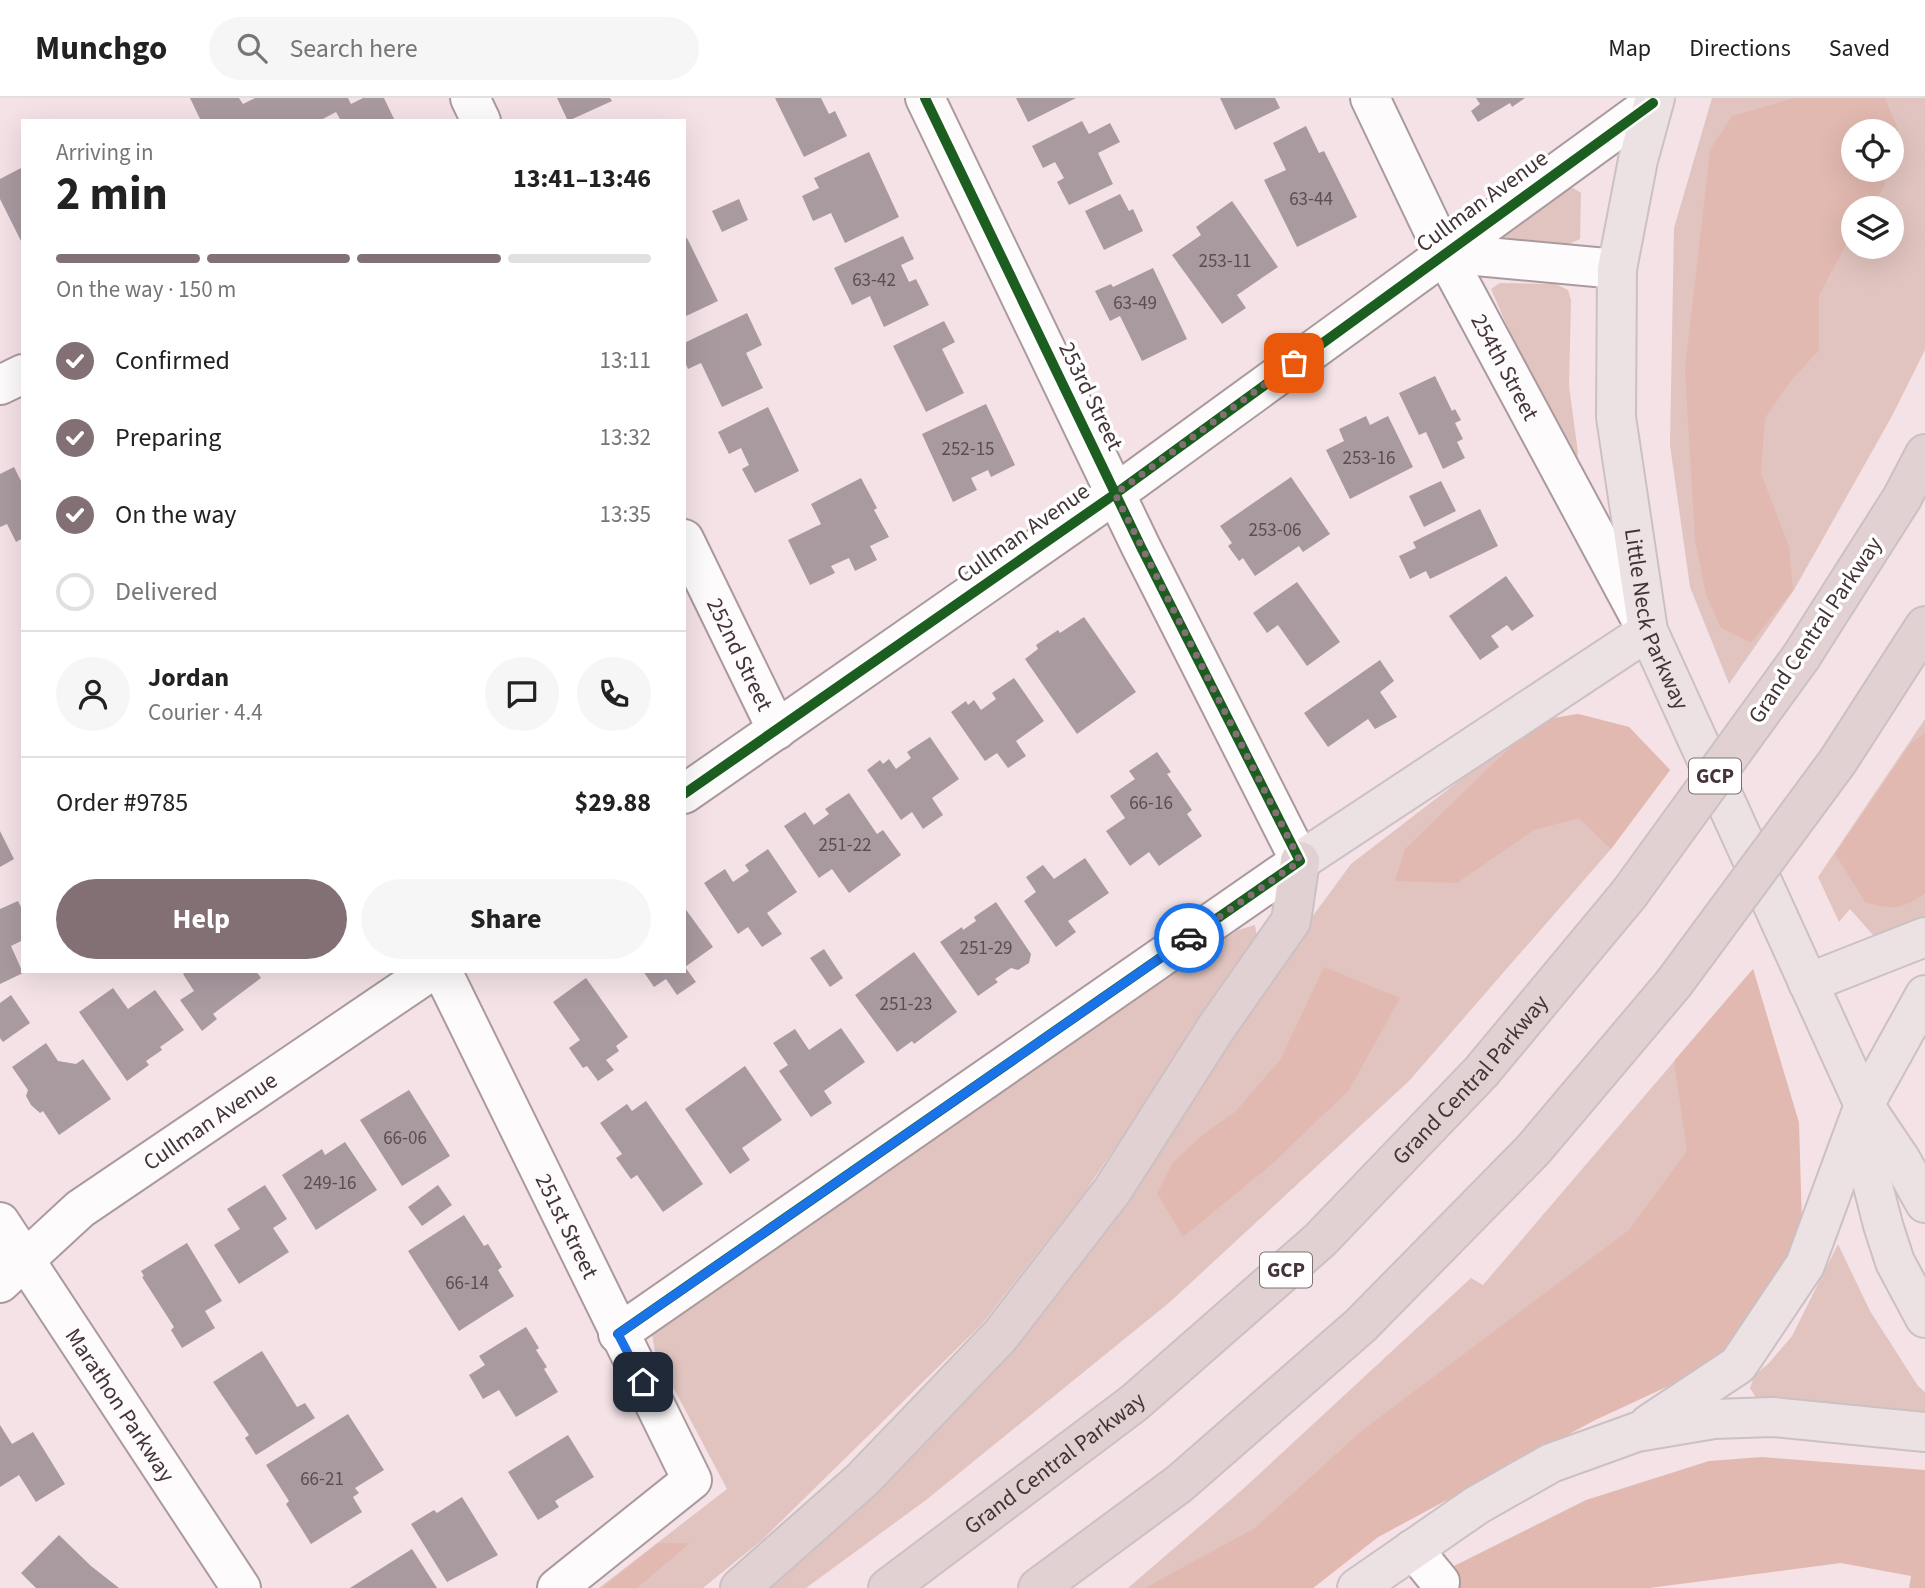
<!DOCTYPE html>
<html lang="en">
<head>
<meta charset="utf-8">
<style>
	body { margin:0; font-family:"Source Sans 3",sans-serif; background:#f6f6f6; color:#222; height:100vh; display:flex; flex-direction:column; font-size:26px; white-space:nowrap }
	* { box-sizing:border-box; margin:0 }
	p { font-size:23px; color:#767676 }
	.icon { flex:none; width:38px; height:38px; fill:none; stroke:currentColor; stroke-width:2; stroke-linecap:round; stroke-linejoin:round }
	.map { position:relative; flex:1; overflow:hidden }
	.sheet { position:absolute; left:21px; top:21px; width:665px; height:854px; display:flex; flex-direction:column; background:#fff; border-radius:0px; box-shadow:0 7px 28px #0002 }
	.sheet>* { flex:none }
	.tools { position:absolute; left:1841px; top:21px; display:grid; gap:14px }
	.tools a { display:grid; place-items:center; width:63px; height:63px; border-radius:50%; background:#fff; box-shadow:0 7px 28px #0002; font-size:35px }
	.pin { position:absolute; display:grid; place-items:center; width:60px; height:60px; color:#fff; margin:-30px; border-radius:14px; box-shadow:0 4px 10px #0006 }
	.courier { position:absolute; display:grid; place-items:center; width:70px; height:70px; margin:-35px; border:5px solid #1a73e8; border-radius:50%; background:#fff; color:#222; box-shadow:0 2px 9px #0007 }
	.summary em { font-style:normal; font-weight:700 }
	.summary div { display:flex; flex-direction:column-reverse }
	.summary { display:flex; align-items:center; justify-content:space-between; height:119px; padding:0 35px }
	h1 { font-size:46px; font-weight:700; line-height:52px }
	.bar { display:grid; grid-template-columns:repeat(4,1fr); gap:10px 7px; align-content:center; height:84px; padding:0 35px }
	.bar i { height:9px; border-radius:5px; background:#e0e0e0 }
	.bar .active { background:#827074 }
	.bar p { grid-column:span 4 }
	.line { display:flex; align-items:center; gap:18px; padding:0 35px; border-top:2px solid #e0e0e0 }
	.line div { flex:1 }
	.round { display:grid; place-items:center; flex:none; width:74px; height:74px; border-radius:37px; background:#f6f6f6 }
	ol { padding:0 35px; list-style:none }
	li { display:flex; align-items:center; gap:21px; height:77px }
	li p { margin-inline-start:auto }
	li .icon { padding:7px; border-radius:50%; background:#827074; color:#fff; stroke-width:4 }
	li:last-child { color:#767676 }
	li i { width:38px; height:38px; border:4px solid #e0e0e0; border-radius:50% }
	.cta { display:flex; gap:14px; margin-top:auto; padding:14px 35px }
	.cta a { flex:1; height:80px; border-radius:42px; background:#827074; color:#fff; font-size:28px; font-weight:700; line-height:80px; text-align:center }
	.cta a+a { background:#f6f6f6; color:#222 }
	header { display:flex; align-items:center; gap:42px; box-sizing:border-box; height:98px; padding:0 35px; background:#fff; border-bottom:2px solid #e0e0e0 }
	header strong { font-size:33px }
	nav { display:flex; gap:38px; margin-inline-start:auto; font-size:24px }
	.search { width:490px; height:63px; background:#f6f6f6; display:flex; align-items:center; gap:18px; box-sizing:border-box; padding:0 24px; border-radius:38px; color:#767676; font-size:26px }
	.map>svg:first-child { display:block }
</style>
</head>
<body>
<header>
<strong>Munchgo</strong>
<div class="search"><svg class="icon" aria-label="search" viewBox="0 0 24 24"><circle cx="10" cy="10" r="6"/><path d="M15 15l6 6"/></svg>Search here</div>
<nav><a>Map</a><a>Directions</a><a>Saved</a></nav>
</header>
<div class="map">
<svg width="1925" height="1490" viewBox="0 0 1925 1490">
	<rect width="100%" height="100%" fill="#f4e2e6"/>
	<g fill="#e1c4bf" fill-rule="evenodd">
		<path d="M1712,0H1925V252L1892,318L1794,492L1729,586L1690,489L1670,347L1674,130ZM1853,33H1892V72H1853ZM1853,110H1892V149H1853Z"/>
		<path d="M1570,88L1581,95L1580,141L1567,147L1487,142Z"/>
		<path d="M1500,185L1556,186L1568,192L1571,202L1569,288L1578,355L1575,371L1565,361L1491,191Z"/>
		<path d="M1578,616L1629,629L1670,672L1611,751L1409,983L1170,1204L926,1402L806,1490H758L949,1313L1351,766L1537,623Z"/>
		<path d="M1925,621V821L1882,847L1850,811L1839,824L1818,779Z"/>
		<path d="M1255,827L1257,839L1085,1094L982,1226L762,1442L703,1490H599L727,1391L655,1255L652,1236L668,1220L1238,832Z"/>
		<path d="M1753,871L1799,1025L1718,1265L1595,1322L1378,1439L1313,1490H1128L1243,1391L1471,1180L1483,1187Z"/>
		<path d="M1838,1146L1870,1213L1918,1288L1925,1294V1316L1757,1301L1750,1290L1754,1278L1769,1265L1792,1238Z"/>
	</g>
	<g fill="#e2b9b0">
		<path d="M1795,0H1885L1898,31L1892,57V33H1853V72H1888L1884,89L1869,110H1853V133L1819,198V252L1790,284L1765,320L1761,375L1789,449L1793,492L1751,545L1721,530L1706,497L1695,442L1685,271L1710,52L1732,18Z"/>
		<path d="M1578,616L1629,629L1670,672L1611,751L1579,720L1534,732L1457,785L1395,783L1405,751L1537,623Z"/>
		<path d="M1925,635V795C1903,812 1891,812 1865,804L1835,756L1911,645Z"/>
		<path d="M1324,869L1400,900L1349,992L1272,1066L1183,1139L1157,1095L1172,1066L1201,1038L1236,1013L1280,962Z"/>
		<path d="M1753,871L1799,1025L1802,1126L1774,1191L1718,1265L1595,1322L1378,1439L1313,1490H1145L1255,1430L1360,1334L1629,1132L1687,1053L1674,963Z"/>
		<path d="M1762,1359L1925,1372V1490H1909L1911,1478L1841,1465L1649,1490H1452V1469L1586,1402L1709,1363Z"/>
		<path d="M658,1445H690L637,1490H602Z"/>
	</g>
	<g fill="#a99aa0">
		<path d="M190,0H239L243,6L255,0H348L351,6L363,0H384L395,23H341L336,14L319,23H201Z"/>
		<path d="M557,0H610L612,3L568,23Z"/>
		<path d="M775,0H821L829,16L835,13L847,38L804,59Z"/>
		<path d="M1016,0H1076L1028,24Z"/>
		<path d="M1220,0H1275L1280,10L1235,32Z"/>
		<path d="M1476,0H1525L1512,9L1510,5L1478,24L1471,13L1480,6Z"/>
		<path d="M1082,23L1089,36L1110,25L1120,44L1098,55L1113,86L1069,107L1057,84L1064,80L1055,64L1043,70L1032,48Z"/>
		<path d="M1306,28L1319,55L1324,53L1357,119L1297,149L1264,82L1286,72L1273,45Z"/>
		<path d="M869,54L899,119L845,145L831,115L813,123L802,98L819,90L814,80Z"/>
		<path d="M23,69V147L0,101V81Z"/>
		<path d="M1120,96L1129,113L1133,111L1143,133L1104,152L1085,113Z"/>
		<path d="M739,101L748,122L722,134L712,113Z"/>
		<path d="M1232,103L1278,169L1237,197L1246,210L1222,226L1172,157L1201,137L1196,129Z"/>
		<path d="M903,138L914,161L901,167L909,184L916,181L929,207L884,229L870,198L852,207L834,170Z"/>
		<path d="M687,140L718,203L684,219V142Z"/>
		<path d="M1153,170L1187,241L1142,263L1120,218L1110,223L1095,193L1111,186L1113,189Z"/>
		<path d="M747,215L762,247L746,255L763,290L722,309L701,265L688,271L684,262V245Z"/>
		<path d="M944,223L955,244L942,251L964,295L926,314L893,248Z"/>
		<path d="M1435,278L1452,313L1455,311L1461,322L1455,325L1463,341L1457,344L1465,360L1443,371L1426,334L1419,337L1399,295Z"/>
		<path d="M986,306L1015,367L991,379L988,372L971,380L977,392L953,404L922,336Z"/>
		<path d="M768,309L799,373L755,395L742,371L749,367L741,350L729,356L718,334Z"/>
		<path d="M1366,318L1370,327L1388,318L1413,369L1350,401L1326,352L1344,343L1339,331Z"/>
		<path d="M14,369L23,387V440L16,444L7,426L0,429V376Z"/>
		<path d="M1291,379L1330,436L1303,454L1299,448L1255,478L1243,460L1239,463L1228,448L1232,445L1220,428Z"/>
		<path d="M861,380L877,410L874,412L889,439L870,448L877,462L855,473L849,460L831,468L835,475L810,487L788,442L821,426L811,406Z"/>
		<path d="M1441,383L1456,413L1424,429L1409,398Z"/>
		<path d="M1480,411L1498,448L1430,481L1426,473L1410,481L1399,458L1416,450L1413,444Z"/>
		<path d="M1506,478L1534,518L1512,533L1507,527L1491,538L1499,549L1480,562L1449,518Z"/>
		<path d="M1297,484L1340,544L1307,568L1278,527L1267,535L1253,515Z"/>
		<path d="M1084,519L1136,594L1077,636L1025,561L1038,551L1036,547L1058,532L1060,535Z"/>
		<path d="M1380,562L1394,583L1380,594L1397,619L1375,631L1368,621L1328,649L1304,615Z"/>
		<path d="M1014,580L1044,623L1016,643L1026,658L1008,670L997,655L985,663L951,614L966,603L968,607L974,602L981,612L996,601L992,595Z"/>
		<path d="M930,639L959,681L932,700L943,717L923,731L912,714L901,722L867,672L880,662L883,666L889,661L896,671L911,660L907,654Z"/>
		<path d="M1157,654L1171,674L1167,676L1192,712L1187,716L1202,738L1159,768L1149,754L1130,768L1106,733L1125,720L1110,698L1135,681L1129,673Z"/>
		<path d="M849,695L877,736L883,732L901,757L849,795L832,771L819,780L784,728L805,714L814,727L829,716L825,711Z"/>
		<path d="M0,733L14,761L0,769Z"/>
		<path d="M768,751L797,794L767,815L782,836L762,849L748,829L738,836L704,785L725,771L733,784L749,773L745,767Z"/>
		<path d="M1085,760L1109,795L1068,823L1076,834L1056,849L1024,803L1036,794L1026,779L1043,767L1054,781Z"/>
		<path d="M18,803L23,813V842L11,848L23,875L0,886V811Z"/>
		<path d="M996,804L1031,856L1029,865L1018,872L1011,870L995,881L998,884L978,898L940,844L962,829L963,832L976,823L974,819Z"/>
		<path d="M684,809L713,849L685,869L696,884L677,897L666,881L654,889L643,873H684Z"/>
		<path d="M824,851L843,880L830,889L810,860Z"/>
		<path d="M914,854L957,914L914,946L912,943L897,954L855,897Z"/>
		<path d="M187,873H256L261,880L213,916L217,921L202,933L180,902L194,893L183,876Z"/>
		<path d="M586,880L628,939L616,948L619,953L606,962L614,972L598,983L587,968L583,970L569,950L580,942L553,904Z"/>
		<path d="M113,890L128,911L155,892L184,932L160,949L162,952L146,963L149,967L127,983L79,914Z"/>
		<path d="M11,897L30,925L3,944L0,940V905Z"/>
		<path d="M841,930L865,964L824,993L832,1005L811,1019L779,973L788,967L773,945L795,931L809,952Z"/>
		<path d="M46,945L58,963L76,966L83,961L111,1001L59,1037L43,1013L40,1015L31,1007L26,998L28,992L12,969Z"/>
		<path d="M745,968L782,1022L742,1050L750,1062L730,1076L685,1011Z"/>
		<path d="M409,992L450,1058L402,1088L360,1022Z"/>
		<path d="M646,1003L703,1086L663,1114L637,1077L631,1081L616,1060L622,1056L600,1025L627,1006L632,1013Z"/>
		<path d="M345,1044L377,1092L316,1132L282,1077L322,1051L325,1057Z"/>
		<path d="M265,1087L287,1121L273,1130L289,1154L239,1186L214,1147L240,1131L227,1111Z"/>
		<path d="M438,1087L452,1107L422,1128L408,1109Z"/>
		<path d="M464,1117L484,1148L488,1146L502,1169L498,1172L514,1198L459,1233L408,1153Z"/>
		<path d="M187,1145L222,1203L205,1213L215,1230L182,1250L171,1232L174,1229L142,1179L144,1178L141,1173Z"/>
		<path d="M526,1229L539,1250L536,1252L547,1269L544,1271L558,1294L516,1319L499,1292L483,1301L469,1277L485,1267L479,1258Z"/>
		<path d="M262,1253L297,1309L305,1305L315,1320L256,1357L245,1340L249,1337L213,1284Z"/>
		<path d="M348,1316L384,1372L355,1390L359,1395L353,1399L362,1414L311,1446L286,1406L289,1403L266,1367Z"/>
		<path d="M0,1327L12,1346L33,1334L65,1386L36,1404L19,1377L0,1389Z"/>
		<path d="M568,1337L594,1379L555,1403L559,1409L538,1422L508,1374Z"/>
		<path d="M462,1399L498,1457L447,1484L411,1426L434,1412L437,1415Z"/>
		<path d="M59,1437L91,1468L119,1490H36L21,1475Z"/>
		<path d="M412,1451L437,1490H350Z"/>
	</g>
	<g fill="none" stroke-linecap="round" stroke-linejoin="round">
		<defs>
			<g id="minor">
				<path d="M470,0L481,23"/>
				<path id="s1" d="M1370,0L1444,155L1645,529"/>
				<path d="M1444,155L1617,171"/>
				<path d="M0,287L23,276"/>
				<path id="s2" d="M684,441L777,632"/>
				<path d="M684,696L1115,396L1653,5"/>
				<path id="s3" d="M442,873L692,1382L557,1490"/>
				<path id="s4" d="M0,1124L241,1490"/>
				<path id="s5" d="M0,1185L80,1111L431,873"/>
				<path d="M618,1236L1300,763L1141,449L925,0"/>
				<path d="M1413,1451L1440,1484L1439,1490"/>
			</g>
			<g id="major">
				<path id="s6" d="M1655,0L1638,62L1617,171L1616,319L1648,533L1864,1007L1901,1062L1925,1105"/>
				<path d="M1300,763L1648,533"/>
				<path d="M1808,885L1925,839"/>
				<path d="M1865,1019L1867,1064L1883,1127L1895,1164L1925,1220"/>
				<path d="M1649,1326L1738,1267L1805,1167L1864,1007L1925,897"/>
				<path d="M1357,1490L1477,1407L1551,1365L1637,1334L1714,1321L1773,1319L1925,1334"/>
			</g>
			<g id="highway">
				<path d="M1801,559L1902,400L1925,356"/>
				<path d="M1838,663L1925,528"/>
				<path d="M740,1490L862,1382L1000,1238L1112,1093L1216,930L1291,823L1300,763"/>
				<path id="s7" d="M888,1490L1134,1305L1320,1142L1481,974L1629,796"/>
				<path d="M1038,1490L1179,1386L1361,1227L1533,1052L1674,885"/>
			</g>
		</defs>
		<use href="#minor" stroke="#aa9a9e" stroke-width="42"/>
		<use href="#major" stroke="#cbc0c3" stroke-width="42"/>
		<use href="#highway" stroke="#cbc0c3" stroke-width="42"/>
		<use href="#minor" stroke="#fdfbfb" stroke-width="38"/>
		<use href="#major" stroke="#ede2e3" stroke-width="38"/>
		<use href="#highway" stroke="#e2d1d2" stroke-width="38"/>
		<defs>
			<g id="highway-bridge">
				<path d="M1629,796L1801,559"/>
				<path d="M1674,885L1838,663"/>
			</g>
		</defs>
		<use href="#highway-bridge" stroke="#cbc0c3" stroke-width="42" stroke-linecap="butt"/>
		<use href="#highway-bridge" stroke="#e2d1d2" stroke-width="38"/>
		<defs>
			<g id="cycleway">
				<path d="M684,696L1115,396L1653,5"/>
				<path d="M618,1236L1300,763L1141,449L925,0"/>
			</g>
		</defs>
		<use href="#cycleway" stroke="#fff" stroke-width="15"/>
		<use href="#cycleway" stroke="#1b5e20" stroke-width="10"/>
	</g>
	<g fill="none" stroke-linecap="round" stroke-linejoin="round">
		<path stroke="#827074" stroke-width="7" stroke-dasharray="0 12.6" d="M1189,840L1300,763L1115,396L1294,265"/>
		<path stroke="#1a73e8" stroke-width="9" d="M643,1284L618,1236L1189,840"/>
	</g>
	<g text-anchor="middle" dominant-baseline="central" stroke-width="7" stroke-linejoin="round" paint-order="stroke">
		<g font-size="19" fill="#5d4d51">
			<text x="1311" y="101">63-44</text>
			<text x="1225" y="163">253-11</text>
			<text x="874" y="182">63-42</text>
			<text x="1135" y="205">63-49</text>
			<text x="968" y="351">252-15</text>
			<text x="1369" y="360">253-16</text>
			<text x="1275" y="432">253-06</text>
			<text x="1151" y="705">66-16</text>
			<text x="845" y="747">251-22</text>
			<text x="986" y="850">251-29</text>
			<text x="906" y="906">251-23</text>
			<text x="405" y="1040">66-06</text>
			<text x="330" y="1085">249-16</text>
			<text x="467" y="1185">66-14</text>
			<text x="322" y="1381">66-21</text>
		</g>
		<g fill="#fff" stroke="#7c7073" stroke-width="2">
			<rect x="1689" y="660.5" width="52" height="35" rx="5"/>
			<rect x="1260" y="1154.5" width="52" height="35" rx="5"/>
		</g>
		<g font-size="21" font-weight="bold" fill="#443337">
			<text x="1715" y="678">GCP</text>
			<text x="1286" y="1172">GCP</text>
		</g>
		<g font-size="23" fill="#443337" stroke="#fff">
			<text transform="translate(1482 103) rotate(-36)">Cullman Avenue</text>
			<text stroke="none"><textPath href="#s1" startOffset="301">254th Street</textPath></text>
			<text transform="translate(1091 298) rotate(64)">253rd Street</text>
			<text transform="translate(1023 435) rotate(-35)">Cullman Avenue</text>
			<text stroke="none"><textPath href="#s6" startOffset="530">Little Neck Parkway</textPath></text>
			<text transform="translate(1815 532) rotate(-56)">Grand Central Parkway</text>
			<text stroke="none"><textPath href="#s2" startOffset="128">252nd Street</textPath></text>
			<text stroke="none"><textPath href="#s7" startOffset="775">Grand Central Parkway</textPath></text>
			<text stroke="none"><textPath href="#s5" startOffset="266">Cullman Avenue</textPath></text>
			<text stroke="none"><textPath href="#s3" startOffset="284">251st Street</textPath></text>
			<text stroke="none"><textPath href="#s4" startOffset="219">Marathon Parkway</textPath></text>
			<text stroke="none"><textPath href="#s7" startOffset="208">Grand Central Parkway</textPath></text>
		</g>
	</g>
</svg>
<div class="tools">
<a><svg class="icon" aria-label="locate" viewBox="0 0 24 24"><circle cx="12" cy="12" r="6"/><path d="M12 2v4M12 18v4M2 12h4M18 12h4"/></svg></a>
<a><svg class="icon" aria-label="layers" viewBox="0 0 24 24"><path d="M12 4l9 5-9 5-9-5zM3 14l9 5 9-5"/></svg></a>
</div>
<div class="pin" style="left:1294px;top:265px;background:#ea580c"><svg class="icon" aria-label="bag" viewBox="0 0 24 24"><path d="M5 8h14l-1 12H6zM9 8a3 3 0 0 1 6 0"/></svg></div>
<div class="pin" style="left:643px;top:1284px;background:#1f2937"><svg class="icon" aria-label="home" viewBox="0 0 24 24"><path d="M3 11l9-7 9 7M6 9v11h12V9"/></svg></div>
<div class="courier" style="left:1189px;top:840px"><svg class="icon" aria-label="car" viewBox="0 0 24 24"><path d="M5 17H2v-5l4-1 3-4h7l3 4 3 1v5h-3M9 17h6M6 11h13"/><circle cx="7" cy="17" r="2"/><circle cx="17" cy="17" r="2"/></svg></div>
<section class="sheet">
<div class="summary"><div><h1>2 min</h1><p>Arriving in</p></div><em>13:41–13:46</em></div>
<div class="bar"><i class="active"></i><i class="active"></i><i class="active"></i><i></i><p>On the way · 150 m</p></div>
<ol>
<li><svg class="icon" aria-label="check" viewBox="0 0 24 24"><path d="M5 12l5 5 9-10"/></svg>Confirmed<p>13:11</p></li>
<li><svg class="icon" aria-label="check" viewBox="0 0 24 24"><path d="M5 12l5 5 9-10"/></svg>Preparing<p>13:32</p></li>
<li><svg class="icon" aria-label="check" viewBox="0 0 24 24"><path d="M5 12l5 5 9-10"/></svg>On the way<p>13:35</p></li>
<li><i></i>Delivered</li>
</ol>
<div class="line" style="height:126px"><a class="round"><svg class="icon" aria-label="person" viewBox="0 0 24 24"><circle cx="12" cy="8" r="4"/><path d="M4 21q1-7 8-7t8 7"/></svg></a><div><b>Jordan</b><p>Courier · 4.4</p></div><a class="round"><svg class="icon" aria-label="chat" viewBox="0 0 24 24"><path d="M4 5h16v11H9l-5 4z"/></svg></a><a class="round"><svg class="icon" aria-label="phone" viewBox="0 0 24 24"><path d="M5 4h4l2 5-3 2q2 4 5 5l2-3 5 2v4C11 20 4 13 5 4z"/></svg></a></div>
<div class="line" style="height:91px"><div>Order #9785</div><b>$29.88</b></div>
<div class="cta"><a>Help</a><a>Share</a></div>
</section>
</div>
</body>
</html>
